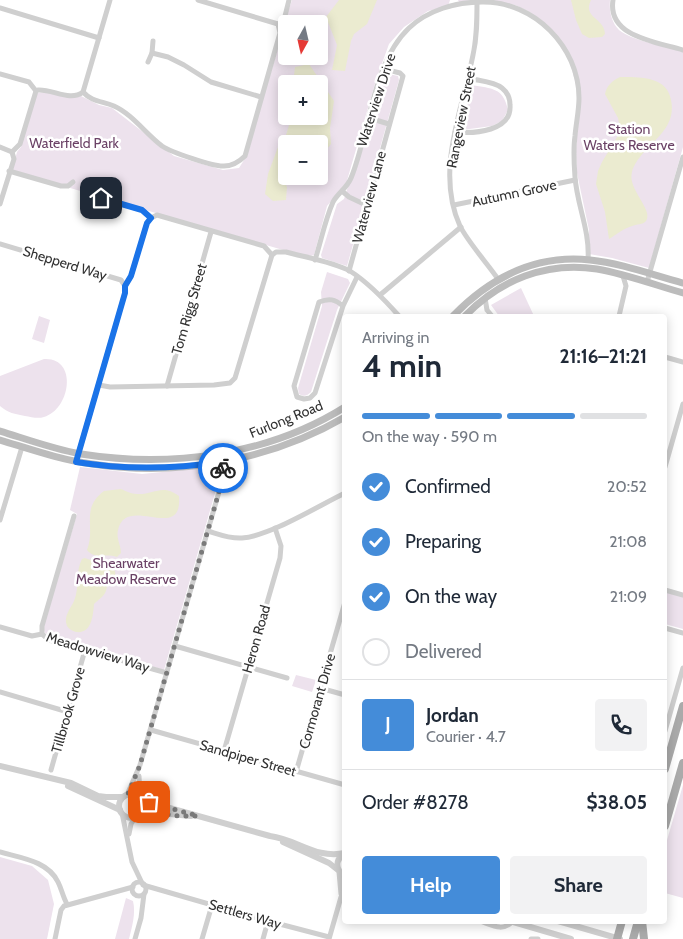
<!DOCTYPE html>
<html lang="en">
<head>
<meta charset="utf-8">
<style>
	body { margin:0; font-family:Cabin,sans-serif; background:#f2f2f3; color:#1f2937; height:100vh; display:flex; flex-direction:column; font-size:19px; white-space:nowrap }
	* { box-sizing:border-box; margin:0 }
	p { font-size:16px; color:#747a83 }
	.icon { flex:none; width:28px; height:28px; fill:none; stroke:currentColor; stroke-width:2; stroke-linecap:round; stroke-linejoin:round }
	.map { position:relative; flex:1; overflow:hidden }
	.sheet { position:absolute; left:342px; top:314px; width:325px; height:610px; display:flex; flex-direction:column; background:#fff; border-radius:5px; box-shadow:0 2px 12px #0003 }
	.sheet>* { flex:none }
	.needle { width:32px; rotate:188deg }
	.tools { position:absolute; left:278px; top:15px; display:grid; gap:10px }
	.tools a { display:grid; place-items:center; width:50px; height:50px; border-radius:5px; background:#fff; box-shadow:0 2px 12px #0003; font-size:25px }
	.pin { position:absolute; display:grid; place-items:center; width:42px; height:42px; color:#fff; margin:-21px; border-radius:10px; box-shadow:0 2px 8px #0006 }
	.courier { position:absolute; display:grid; place-items:center; width:50px; height:50px; margin:-25px; border:4px solid #1a73e8; border-radius:50%; background:#fff; color:#222; box-shadow:0 1px 6px #0007 }
	.overview em { font-style:normal; font-weight:800 }
	.overview div { display:flex; flex-direction:column-reverse }
	.overview { display:flex; align-items:center; justify-content:space-between; height:85px; padding:0 20px }
	h1 { font-size:32px; font-weight:800; line-height:38px }
	.bar { display:grid; grid-template-columns:repeat(4,1fr); gap:8px 5px; align-content:center; height:60px; padding:0 20px }
	.bar i { height:6px; border-radius:4px; background:#e0e1e3 }
	.bar .current { background:#448cd9 }
	.bar p { grid-column:span 4 }
	.line { display:flex; align-items:center; gap:12px; padding:0 20px; border-top:1px solid #e0e1e3 }
	.line div { flex:1 }
	.round { display:grid; place-items:center; flex:none; width:52px; height:52px; border-radius:5px; background:#f2f2f3 }
	ol { padding:0 20px; list-style:none }
	li { display:flex; align-items:center; gap:15px; height:55px }
	li p { margin-inline-start:auto }
	li .icon { padding:5px; border-radius:50%; background:#448cd9; color:#fff; stroke-width:4 }
	li:last-child { color:#747a83 }
	li i { width:28px; height:28px; border:2px solid #e0e1e3; border-radius:50% }
	.action { display:flex; gap:10px; margin-top:auto; padding:10px 20px }
	.action a { flex:1; height:58px; border-radius:5px; background:#448cd9; color:#fff; font-size:20px; font-weight:800; line-height:58px; text-align:center }
	.action a+a { background:#f2f2f3; color:#1f2937 }
	.map>svg:first-child { display:block }
</style>
</head>
<body>
<div class="map">
<svg width="683" height="939" viewBox="0 0 683 939">
	<rect width="100%" height="100%" fill="#fff"/>
	<g fill="#ede2ed" fill-rule="evenodd">
		<path d="M292,0H450L448,6L428,11L404,27L389,44L376,80L346,184L327,206L314,255L307,257L12,171L17,152L21,147L36,95L38,93L45,92L69,98L81,96L99,105L112,108L174,156L223,170L239,168L246,157L281,38C282,25 288,13 292,0ZM286,24H319V56H286ZM286,84H319V116H286ZM286,144H319V176H286Z"/>
		<path d="M458,0H610C609,10 611,22 619,30C630,40 667,47 683,51V147L649,268L612,258L589,254V230L577,173L576,152L579,98L570,61L547,26L528,11L515,5L493,2H459Z"/>
		<path d="M389,74L398,76L399,80L347,266L322,258L321,255L337,204L344,199L384,77Z"/>
		<path d="M472,85C492,89 503,87 508,110L502,121L492,126L462,130Z"/>
		<path d="M327,272L348,279L350,283L337,310L311,392C307,396 304,397 299,394L298,388L322,306L321,292Z"/>
		<path d="M521,288L534,316H499L491,305Z"/>
		<path d="M39,316L50,320L44,343L32,339Z"/>
		<path d="M44,359C78,357 71,409 44,417C38,419 31,417 25,416C15,414 8,413 0,406V376Z"/>
		<path d="M80,467L142,474L203,468L219,471L220,476L164,670L50,637L45,633L43,628L77,514L70,510Z"/>
		<path d="M665,592L683,597V629L665,624Z"/>
		<path d="M296,675L316,680L312,692L292,686Z"/>
		<path d="M683,785V898L665,893V847Z"/>
		<path d="M0,857L32,866L48,880L54,904L47,939H0Z"/>
		<path d="M126,898L133,901C136,914 132,926 129,939H115Z"/>
	</g>
	<g fill="#ebebd0">
		<path d="M339,0H377L367,24L354,34L351,41L345,71L332,70L337,45L326,17Z"/>
		<path d="M571,0H591C582,18 605,18 605,34L602,37L589,38L582,34L576,20Z"/>
		<path d="M309,64L334,101L330,128L331,144L323,154H319V144H286V163L284,164L282,177L287,187L286,200L273,201L265,194L268,174L278,147L286,135L292,116H319V84H293L295,67Z"/>
		<path d="M620,77C637,77 664,76 670,96C681,133 641,143 632,172C627,189 654,210 646,221C643,225 636,224 632,226C623,229 617,234 609,239L605,212L596,184L598,171L602,162L617,137L619,123L618,118L605,94C607,85 612,81 620,77Z"/>
		<path d="M121,489C126,491 131,494 137,494C154,495 162,483 179,496C183,544 126,493 118,530C116,539 121,545 121,553L117,557C105,553 95,560 87,550C96,527 80,509 104,491Z"/>
		<path d="M85,558C94,562 119,563 115,576C114,581 110,581 108,585C106,587 107,590 105,593C103,597 98,600 94,604C93,615 92,634 76,632C72,631 69,629 67,626C63,616 71,608 74,601C80,587 75,572 82,559Z"/>
	</g>
	<g fill="none" stroke-linecap="round" stroke-linejoin="round">
		<g stroke="#cfcfcf" stroke-width="5">
			<path d="M198,0L278,24"/>
			<path d="M613,0C607,37 657,42 683,50"/>
			<path d="M477,2C477,20 477,37 473,55C462,111 435,171 460,226C468,242 487,263 498,279"/>
			<path d="M0,8L99,38"/>
			<path d="M152,53L168,57L184,65L211,82L261,97"/>
			<path d="M148,62L152,53L153,41"/>
			<path d="M0,74L29,82L36,91"/>
			<path d="M83,92C92,102 102,101 114,106C132,114 146,134 162,146C171,152 214,167 224,166C232,166 239,162 245,156L280,33L278,24L284,20L289,0"/>
			<path d="M369,118L389,124"/>
			<path d="M455,132C475,134 512,131 510,105C510,98 507,92 502,88C493,81 478,81 468,78"/>
			<path d="M0,147L12,152"/>
			<path d="M9,171L61,186H68L73,182"/>
			<path d="M342,191L349,197L366,205"/>
			<path d="M95,200L101,198L142,210L151,218"/>
			<path d="M0,204L14,159L12,152L20,144L36,91L38,90C53,89 70,102 83,92L110,0"/>
			<path d="M454,205L575,180"/>
			<path d="M0,244L121,280L125,286V293L78,455"/>
			<path d="M315,260C321,241 325,220 333,202C338,193 347,188 351,178C370,132 372,63 409,28C428,10 456,2 482,2C534,1 579,47 579,98C579,111 576,123 575,136C573,150 574,163 575,177C577,205 590,231 588,259"/>
			<path d="M349,271L403,76L400,73L384,69"/>
			<path d="M647,282L683,157"/>
			<path d="M125,286L131,276L147,223L151,218L157,215L264,246L272,255L276,252H286C304,257 334,262 350,271C369,283 384,299 399,316"/>
			<path d="M380,295L461,227"/>
			<path d="M485,298L487,310L492,316"/>
			<path d="M343,306C335,299 329,298 319,302L294,386L297,397L304,399L310,398L315,393L343,306L357,277"/>
			<path d="M619,316L626,286L623,276"/>
			<path d="M665,357L683,362"/>
			<path d="M99,385L110,387L214,385L230,383L235,378L272,255"/>
			<path d="M167,386L211,232"/>
			<path d="M665,467L683,404"/>
			<path d="M0,520L22,447"/>
			<path d="M208,531C218,534 230,539 242,538C270,536 318,506 345,493"/>
			<path d="M665,590L683,595"/>
			<path d="M0,627L32,636L42,634L49,640L167,673"/>
			<path d="M665,628L683,633"/>
			<path d="M42,634V626L74,516"/>
			<path d="M175,646L287,678"/>
			<path d="M320,688L345,695"/>
			<path d="M0,692L68,712"/>
			<path d="M151,730L345,785"/>
			<path d="M665,731L683,668"/>
			<path d="M224,751L280,558L281,546L275,528"/>
			<path d="M51,770L85,650"/>
			<path d="M296,772L345,602"/>
			<path d="M139,776L140,798"/>
			<path d="M127,795L140,765L223,478L222,459"/>
			<path d="M122,813L132,862L142,883"/>
			<path d="M129,834L131,824L136,816"/>
			<path d="M0,852C21,858 48,861 58,882C62,890 63,897 67,904"/>
			<path d="M339,872L341,894"/>
			<circle cx="139" cy="889" r="7"/>
			<path d="M143,885L268,921L329,937"/>
			<path d="M480,921C492,925 502,932 512,922"/>
			<path d="M55,939L61,910L64,906L133,887"/>
			<path d="M135,939L141,918L144,894"/>
			<path d="M202,939L212,905"/>
			<path d="M263,939L268,921"/>
			<path d="M329,939L341,897L345,889"/>
			<path d="M531,939H538"/>
		</g>
		<g stroke="#cfcfcf" stroke-width="6">
			<path d="M0,766L71,783L98,796L106,797H123"/>
			<path d="M68,786L120,810"/>
			<circle cx="131" cy="806" r="12"/>
			<path d="M141,800L270,836C299,840 315,859 345,853"/>
			<path d="M138,815L159,813L191,816"/>
			<path d="M283,842L329,863L338,870"/>
			<path d="M344,854C335,860 335,870 345,876"/>
			<path d="M510,921L571,939"/>
			<path d="M558,921L620,939"/>
		</g>
		<g stroke="#bcbcbc" stroke-width="7">
			<path d="M453,316C490,278 534,254 590,260C621,263 653,275 683,283"/>
			<path d="M465,316C500,280 546,261 597,269C626,274 655,285 683,293"/>
			<path d="M0,431C26,439 53,449 81,454C170,468 267,456 345,407"/>
			<path d="M0,440C30,449 61,460 92,464C178,477 269,461 345,417"/>
		</g>
		<g stroke="#aaa" stroke-width="8">
			<path d="M665,769L683,706"/>
			<path d="M665,826L683,763"/>
			<path d="M642,921L644,939"/>
			<path d="M617,939L622,921"/>
			<path d="M633,939L638,921"/>
		</g>
	</g>
	<g fill="none" stroke-linecap="round" stroke-linejoin="round">
		<path stroke="#7a7a7a" stroke-width="5" stroke-dasharray="0 9" d="M149,802L198,816H178L159,813L138,815L143,806C142,798 136,793 128,794L140,765L223,478V468"/>
		<path stroke="#1a73e8" stroke-width="6" d="M101,198L142,210L151,218L147,223L131,276L125,286V293L76,462C125,470 173,469 222,462L223,468"/>
	</g>
	<g text-anchor="middle" dominant-baseline="central" stroke-width="5" stroke-linejoin="round" paint-order="stroke">
		<g font-size="14" fill="#323232" stroke="#fff">
			<text transform="translate(376 100) rotate(-72)">Waterview Drive</text>
			<text transform="translate(461 117) rotate(-79)">Rangeview Street</text>
			<text transform="translate(514 193) rotate(-12)">Autumn Grove</text>
			<text transform="translate(369 197) rotate(-75)">Waterview Lane</text>
			<text transform="translate(65 263) rotate(17)">Shepperd Way</text>
			<text transform="translate(189 309) rotate(-74)">Tom Rigg Street</text>
			<text transform="translate(286 419) rotate(-22)">Furlong Road</text>
			<text transform="translate(256 639) rotate(-74)">Heron Road</text>
			<text transform="translate(98 652) rotate(17)">Meadowview Way</text>
			<text transform="translate(317 701) rotate(-74)">Cormorant Drive</text>
			<text transform="translate(68 710) rotate(-74)">Tillbrook Grove</text>
			<text transform="translate(248 758) rotate(16)">Sandpiper Street</text>
			<text transform="translate(245 914) rotate(16)">Settlers Way</text>
		</g>
		<g font-size="14" fill="#6b4266" stroke="#fff">
			<text x="629" y="129">Station<tspan x="629" dy="16">Waters Reserve</tspan></text>
			<text x="74" y="143">Waterfield Park</text>
			<text x="126" y="563">Shearwater<tspan x="126" dy="16">Meadow Reserve</tspan></text>
		</g>
	</g>
</svg>
<div class="tools">
<a><svg class="needle" viewBox="-14 -14 28 28"><path d="M0-13l5 13h-10z" fill="#e53935"/><path d="M0 13l5-13h-10z" fill="#747a83"/></svg></a>
<a>+</a>
<a>−</a>
</div>
<div class="pin" style="left:149px;top:802px;background:#ea580c"><svg class="icon" aria-label="bag" viewBox="0 0 24 24"><path d="M5 8h14l-1 12H6zM9 8a3 3 0 0 1 6 0"/></svg></div>
<div class="pin" style="left:101px;top:198px;background:#1f2937"><svg class="icon" aria-label="home" viewBox="0 0 24 24"><path d="M3 11l9-7 9 7M6 9v11h12V9"/></svg></div>
<div class="courier" style="left:223px;top:468px"><svg class="icon" aria-label="bike" viewBox="0 0 24 24"><circle cx="6" cy="16" r="4"/><circle cx="18" cy="16" r="4"/><path d="M6 16l4-8h5l3 8M10 8l3 8H6M13 5h3"/></svg></div>
<section class="sheet">
<div class="overview"><div><h1>4 min</h1><p>Arriving in</p></div><em>21:16–21:21</em></div>
<div class="bar"><i class="current"></i><i class="current"></i><i class="current"></i><i></i><p>On the way · 590 m</p></div>
<ol>
<li><svg class="icon" aria-label="check" viewBox="0 0 24 24"><path d="M5 12l5 5 9-10"/></svg>Confirmed<p>20:52</p></li>
<li><svg class="icon" aria-label="check" viewBox="0 0 24 24"><path d="M5 12l5 5 9-10"/></svg>Preparing<p>21:08</p></li>
<li><svg class="icon" aria-label="check" viewBox="0 0 24 24"><path d="M5 12l5 5 9-10"/></svg>On the way<p>21:09</p></li>
<li><i></i>Delivered</li>
</ol>
<div class="line" style="height:90px"><b class="round" style="background:#448cd9;color:#fff">J</b><div><b>Jordan</b><p>Courier · 4.7</p></div><a class="round"><svg class="icon" aria-label="phone" viewBox="0 0 24 24"><path d="M5 4h4l2 5-3 2q2 4 5 5l2-3 5 2v4C11 20 4 13 5 4z"/></svg></a></div>
<div class="line" style="height:65px"><div>Order #8278</div><b>$38.05</b></div>
<div class="action"><a>Help</a><a>Share</a></div>
</section>
</div>
</body>
</html>
